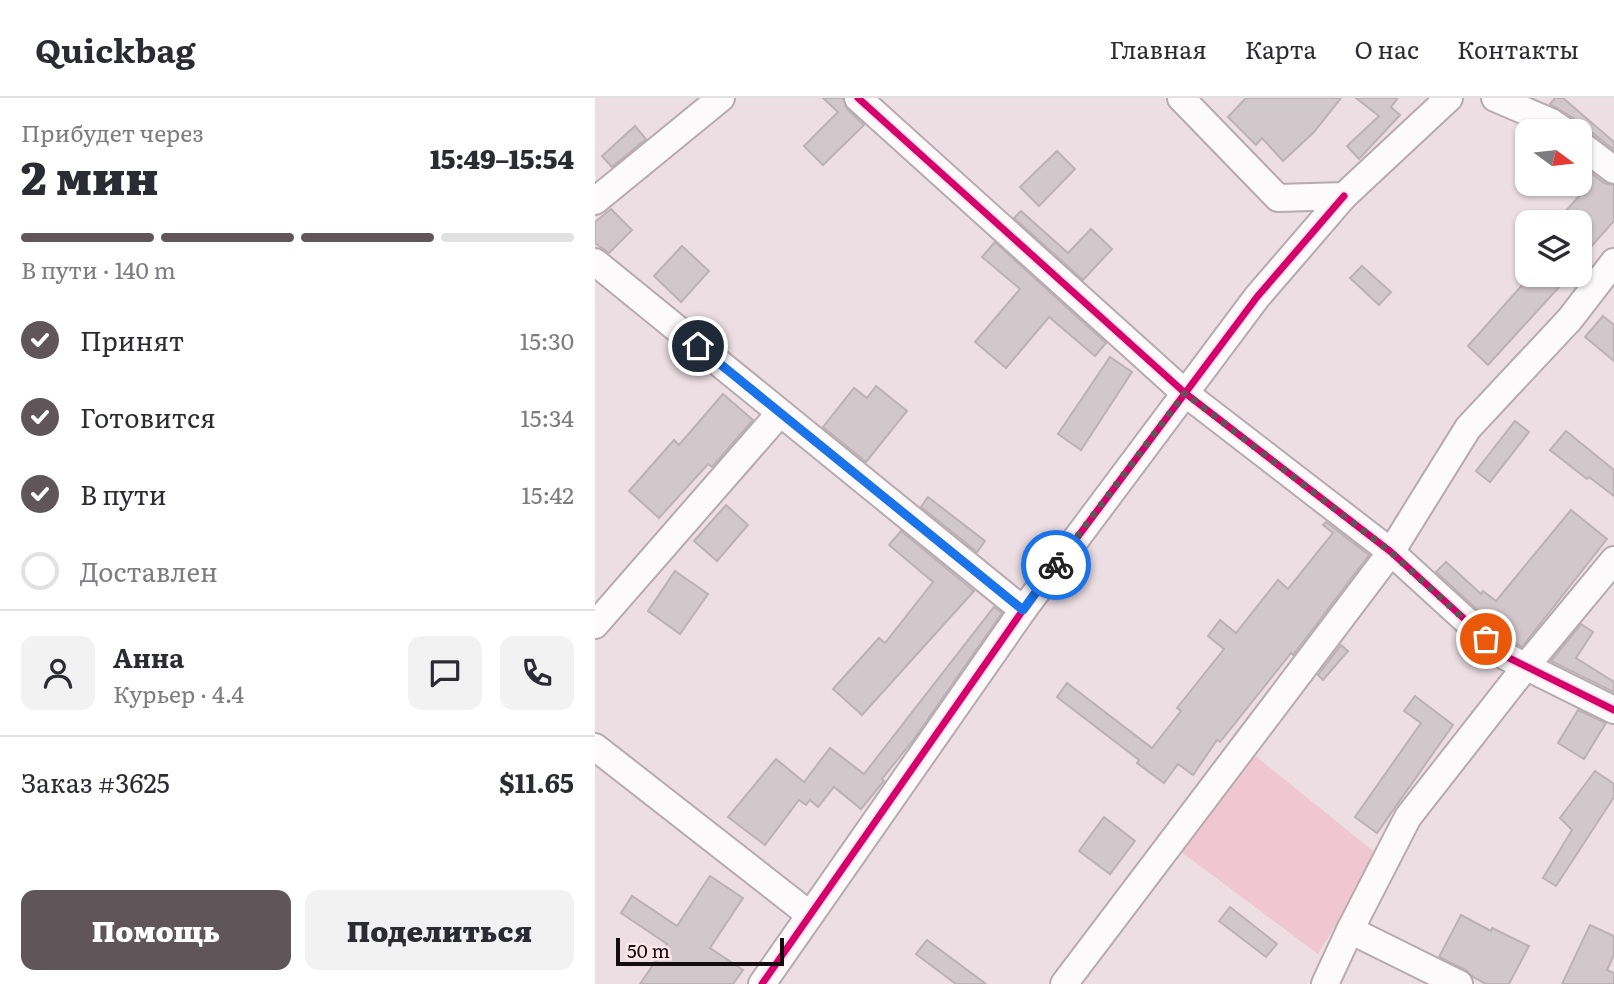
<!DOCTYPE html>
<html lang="ru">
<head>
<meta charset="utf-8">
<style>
	body { margin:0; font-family:Literata,serif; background:#f2f2f3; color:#2b2b33; height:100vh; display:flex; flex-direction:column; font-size:26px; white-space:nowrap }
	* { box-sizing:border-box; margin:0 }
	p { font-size:23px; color:#7c7c81 }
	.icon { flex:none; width:38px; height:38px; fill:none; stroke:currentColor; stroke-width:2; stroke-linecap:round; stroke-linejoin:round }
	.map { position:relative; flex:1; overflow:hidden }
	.side { display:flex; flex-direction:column; background:#fff; width:595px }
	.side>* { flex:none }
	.needle { width:46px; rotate:105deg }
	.fabs { position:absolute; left:920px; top:21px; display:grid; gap:14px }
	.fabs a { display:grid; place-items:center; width:77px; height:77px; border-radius:14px; background:#fff; box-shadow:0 2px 5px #0004; font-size:35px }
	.scale { position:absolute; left:21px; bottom:18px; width:168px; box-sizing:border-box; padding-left:7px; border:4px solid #140c0f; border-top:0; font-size:19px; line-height:24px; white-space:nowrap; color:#140c0f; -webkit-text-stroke:5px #ffe5ec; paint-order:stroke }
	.pin { position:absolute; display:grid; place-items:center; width:60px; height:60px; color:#fff; margin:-30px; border:4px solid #fff; border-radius:50%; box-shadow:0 2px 7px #0007 }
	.courier { position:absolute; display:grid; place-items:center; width:70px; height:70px; margin:-35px; border:5px solid #1a73e8; border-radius:50%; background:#fff; color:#222; box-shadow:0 2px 9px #0007 }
	.headline em { font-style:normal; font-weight:800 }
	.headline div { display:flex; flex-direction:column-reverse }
	.headline { display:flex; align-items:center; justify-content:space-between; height:119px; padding:0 21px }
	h1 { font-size:46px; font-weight:800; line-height:52px }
	.bar { display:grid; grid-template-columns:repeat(4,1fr); gap:10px 7px; align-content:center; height:84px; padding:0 21px }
	.bar i { height:9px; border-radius:5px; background:#e1e1e2 }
	.bar .selected { background:#605659 }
	.bar p { grid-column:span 4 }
	.line { display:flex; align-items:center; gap:18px; padding:0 21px; border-top:2px solid #e1e1e2 }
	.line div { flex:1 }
	.round { display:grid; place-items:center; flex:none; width:74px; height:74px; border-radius:14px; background:#f2f2f3 }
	ol { padding:0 21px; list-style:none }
	li { display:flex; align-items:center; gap:21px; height:77px }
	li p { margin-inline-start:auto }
	li .icon { padding:7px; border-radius:50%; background:#605659; color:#fff; stroke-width:4 }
	li:last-child { color:#7c7c81 }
	li i { width:38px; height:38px; border:4px solid #e1e1e2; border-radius:50% }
	.cta { display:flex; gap:14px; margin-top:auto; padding:14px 21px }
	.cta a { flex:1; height:80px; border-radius:14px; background:#605659; color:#fff; font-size:28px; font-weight:800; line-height:80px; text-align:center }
	.cta a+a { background:#f2f2f3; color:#2b2b33 }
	header { display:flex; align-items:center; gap:42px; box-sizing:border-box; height:98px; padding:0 35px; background:#fff; border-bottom:2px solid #e1e1e2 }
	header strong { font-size:33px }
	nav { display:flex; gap:38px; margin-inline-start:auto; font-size:24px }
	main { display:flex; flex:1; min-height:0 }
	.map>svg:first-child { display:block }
</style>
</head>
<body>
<header>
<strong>Quickbag</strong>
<nav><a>Главная</a><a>Карта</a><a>О нас</a><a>Контакты</a></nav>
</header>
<main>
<section class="side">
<div class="headline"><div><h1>2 мин</h1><p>Прибудет через</p></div><em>15:49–15:54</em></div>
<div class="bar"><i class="selected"></i><i class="selected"></i><i class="selected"></i><i></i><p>В пути · 140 m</p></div>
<ol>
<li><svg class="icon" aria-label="check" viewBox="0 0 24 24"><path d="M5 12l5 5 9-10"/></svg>Принят<p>15:30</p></li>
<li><svg class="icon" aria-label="check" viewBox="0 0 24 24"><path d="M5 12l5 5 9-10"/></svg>Готовится<p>15:34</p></li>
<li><svg class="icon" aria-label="check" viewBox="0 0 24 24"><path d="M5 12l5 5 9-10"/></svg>В пути<p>15:42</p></li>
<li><i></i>Доставлен</li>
</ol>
<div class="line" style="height:126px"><a class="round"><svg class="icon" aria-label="person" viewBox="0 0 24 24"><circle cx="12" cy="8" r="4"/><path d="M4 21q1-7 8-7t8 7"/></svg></a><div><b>Анна</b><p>Курьер · 4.4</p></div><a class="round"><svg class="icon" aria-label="chat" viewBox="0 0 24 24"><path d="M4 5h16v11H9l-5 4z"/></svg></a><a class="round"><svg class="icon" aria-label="phone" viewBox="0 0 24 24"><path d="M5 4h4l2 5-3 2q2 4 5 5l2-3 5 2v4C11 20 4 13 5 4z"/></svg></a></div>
<div class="line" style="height:91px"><div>Заказ #3625</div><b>$11.65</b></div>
<div class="cta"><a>Помощь</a><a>Поделиться</a></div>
</section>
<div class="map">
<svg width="1019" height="886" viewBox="0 0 1019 886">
	<rect width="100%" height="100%" fill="#ecdee2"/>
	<path fill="#f0c6d3" d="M653,652L783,757L723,856L581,750Z"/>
	<g fill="#d2c7cb" stroke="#bcb1b4" stroke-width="2">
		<path d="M228,0H248L252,11L269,27L228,67L209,48L243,14Z"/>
		<path d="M651,0H746L719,34L688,63L667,40L661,47L633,19Z"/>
		<path d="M761,0H803L796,9L805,17L764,61L752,48L784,18Z"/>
		<path d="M960,0H968L1019,44V52L995,33L984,31L978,20L955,6Z"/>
		<path d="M40,28L51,41L17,69L7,58Z"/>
		<path d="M462,53L480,71L444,108L425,89Z"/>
		<path d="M985,66L1009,85L1019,87V123L985,161V124H961L985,97Z"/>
		<path d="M16,111L37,132L14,155L0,145V124Z"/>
		<path d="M426,113L473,155L496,131L517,151L488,182L419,120Z"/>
		<path d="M400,144L511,245L500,258L454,219L411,270L380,244L425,191L387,159Z"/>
		<path d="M87,148L114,173L86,204L59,178Z"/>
		<path d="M767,168L796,194L784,207L755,180Z"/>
		<path d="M936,177H953L965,188L893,267L873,248Z"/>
		<path d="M1008,218L1019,227V263L990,239Z"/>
		<path d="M515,259L537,274L486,352L463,336Z"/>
		<path d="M281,288L312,313L271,364L228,329L259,290L272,300Z"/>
		<path d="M128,296L158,322L117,369L113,366L64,420L34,393L79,342L84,347Z"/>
		<path d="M920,323L934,334L895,384L881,373Z"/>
		<path d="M971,333L1019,372V398L994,379L992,381L955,352Z"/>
		<path d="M333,399L390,443L382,454L326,409Z"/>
		<path d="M131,407L153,427L122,463L99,443Z"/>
		<path d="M976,412L1012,441L927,549L919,545L841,474L851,464L886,496L888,493L901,503Z"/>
		<path d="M731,424L774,457L698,557L696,555L625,644L622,642L598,677L583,666L569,685L542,665L544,662L462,599L472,585L557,650L586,613L582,610L629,551L613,538L625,522L641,535L683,482L693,491L738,435L728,427Z"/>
		<path d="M306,433L379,493L267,617L238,591L284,540L290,545L338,484L294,447Z"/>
		<path d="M80,473L113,496L85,536L53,513Z"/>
		<path d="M399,509L407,515L319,641L287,681L289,683L266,711L239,689L223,709L215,702L211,707L204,702L170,747L133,719L181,661L209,684L235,650L269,676Z"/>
		<path d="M986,526L998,534L981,560L1019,584V594L956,563Z"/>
		<path d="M746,547L753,553L728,582L723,577Z"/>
		<path d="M820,598L858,627L782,735L760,719L826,625L809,613Z"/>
		<path d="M983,612L1011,625L989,661L963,645Z"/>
		<path d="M1000,673L1019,686V699L961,788L948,780L977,732L965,720Z"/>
		<path d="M509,719L540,743L515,776L484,753Z"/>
		<path d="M115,778L148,800L115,850L148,872L138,886H45L72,846L26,815L37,798L82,828Z"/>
		<path d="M635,809L682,846L671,859L624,823Z"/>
		<path d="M866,817L896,833L897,830L934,848L914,886H891L878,879L871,872L844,859Z"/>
		<path d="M995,827L1019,838V857L1012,872L1019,875V886H967Z"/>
		<path d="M332,842L391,886H361L321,856Z"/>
	</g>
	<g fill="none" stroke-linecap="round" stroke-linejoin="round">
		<defs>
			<g id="street">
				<path d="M263,0L590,295L796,454L910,558L1019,612"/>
				<path d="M586,0L683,100L749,98L854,0"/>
				<path d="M900,0L956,24L969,33"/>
				<path d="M985,46L1019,72"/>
				<path d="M0,103L126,0"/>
				<path d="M0,164L428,512"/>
				<path d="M0,527L185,315"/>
				<path d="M0,649L215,817"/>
				<path d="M755,832L864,886"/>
				<path d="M167,886L428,512L662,199L749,98"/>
				<path d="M469,886L796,454L873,330L975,221L1019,164"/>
				<path d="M730,886L755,832L813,719L932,567L1019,462"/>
			</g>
		</defs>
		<use href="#street" stroke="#b7abaf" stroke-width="30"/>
		<use href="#street" stroke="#fcfafb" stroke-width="26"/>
		<defs>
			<g id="cycleway">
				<path d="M263,0L590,295L796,454L910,558L1019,612"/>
				<path d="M167,886L428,512L662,199L749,98"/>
			</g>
		</defs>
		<use href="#cycleway" stroke="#ffe5ec" stroke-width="11"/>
		<use href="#cycleway" stroke="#d6006c" stroke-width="7"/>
	</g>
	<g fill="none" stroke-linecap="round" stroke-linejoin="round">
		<path stroke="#605659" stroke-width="7" stroke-dasharray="0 12.6" d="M461,467L590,295L796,454L891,541"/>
		<path stroke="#1a73e8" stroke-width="9" d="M103,248L428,512L461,467"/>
	</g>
</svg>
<div class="fabs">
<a><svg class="needle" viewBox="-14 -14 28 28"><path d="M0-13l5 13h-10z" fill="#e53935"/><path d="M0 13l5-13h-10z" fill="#7c7c81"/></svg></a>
<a><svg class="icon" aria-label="layers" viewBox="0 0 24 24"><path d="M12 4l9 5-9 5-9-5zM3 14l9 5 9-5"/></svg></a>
</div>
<div class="scale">50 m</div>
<div class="pin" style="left:891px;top:541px;background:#ea580c"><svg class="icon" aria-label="bag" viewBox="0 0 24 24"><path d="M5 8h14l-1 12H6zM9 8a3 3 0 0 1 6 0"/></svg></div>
<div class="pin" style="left:103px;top:248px;background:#1f2937"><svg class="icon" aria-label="home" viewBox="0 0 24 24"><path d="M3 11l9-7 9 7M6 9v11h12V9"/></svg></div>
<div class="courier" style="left:461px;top:467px"><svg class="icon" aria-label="bike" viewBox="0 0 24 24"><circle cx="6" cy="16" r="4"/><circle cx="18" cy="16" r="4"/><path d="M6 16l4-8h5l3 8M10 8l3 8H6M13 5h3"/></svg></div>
</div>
</main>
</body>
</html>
